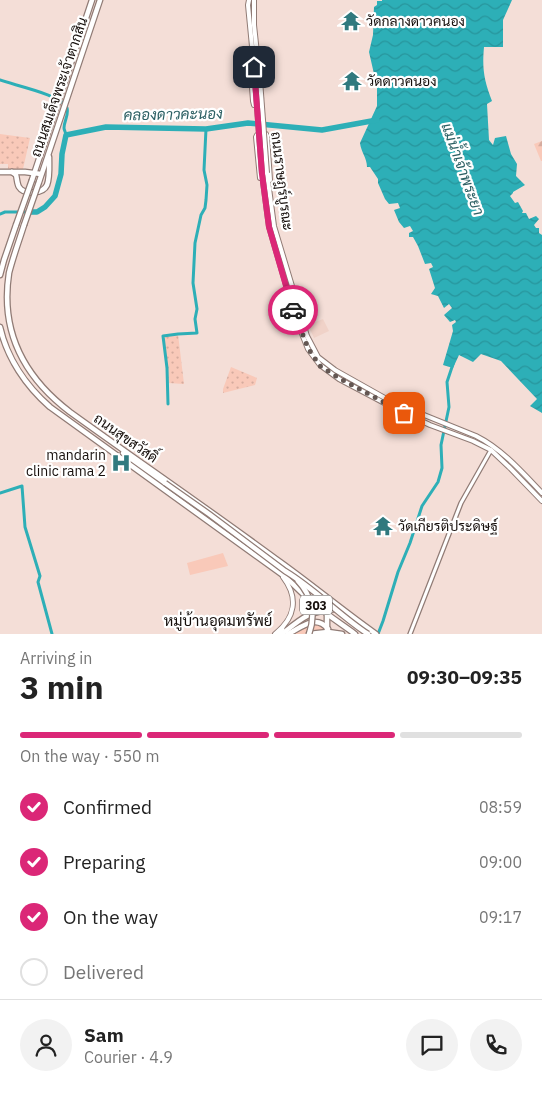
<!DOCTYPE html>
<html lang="en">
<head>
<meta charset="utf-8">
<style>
	body { margin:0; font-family:"IBM Plex Sans",Sarabun,sans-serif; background:#f2f2f2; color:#222; height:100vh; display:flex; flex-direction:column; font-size:19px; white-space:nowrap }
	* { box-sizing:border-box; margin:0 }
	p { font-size:16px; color:#767676 }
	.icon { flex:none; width:28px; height:28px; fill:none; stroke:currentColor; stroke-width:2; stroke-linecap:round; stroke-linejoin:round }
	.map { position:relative; height:634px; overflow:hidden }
	.side { display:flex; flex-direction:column; background:#fff; flex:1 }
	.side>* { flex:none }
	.pin { position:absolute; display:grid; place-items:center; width:42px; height:42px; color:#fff; margin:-21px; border-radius:10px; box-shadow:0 2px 8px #0006 }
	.courier { position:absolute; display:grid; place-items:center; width:50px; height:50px; margin:-25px; border:4px solid #db2777; border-radius:50%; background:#fff; color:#222; box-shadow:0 1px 6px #0007 }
	.head em { font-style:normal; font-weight:700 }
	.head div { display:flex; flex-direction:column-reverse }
	.head { display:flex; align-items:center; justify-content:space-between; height:85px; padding:0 20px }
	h1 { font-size:32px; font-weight:700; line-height:38px }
	.bar { display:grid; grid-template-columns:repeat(4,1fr); gap:8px 5px; align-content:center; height:60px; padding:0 20px }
	.bar i { height:6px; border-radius:4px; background:#e0e0e0 }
	.bar .current { background:#db2777 }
	.bar p { grid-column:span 4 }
	.line { display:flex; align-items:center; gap:12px; padding:0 20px; border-top:1px solid #e0e0e0 }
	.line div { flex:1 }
	.round { display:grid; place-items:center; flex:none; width:52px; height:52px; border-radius:26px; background:#f2f2f2 }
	ol { padding:0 20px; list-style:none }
	li { display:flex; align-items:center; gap:15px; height:55px }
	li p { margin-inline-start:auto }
	li .icon { padding:5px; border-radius:50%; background:#db2777; color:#fff; stroke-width:4 }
	li:last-child { color:#767676 }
	li i { width:28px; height:28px; border:2px solid #e0e0e0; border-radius:50% }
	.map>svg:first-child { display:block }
</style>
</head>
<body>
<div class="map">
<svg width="542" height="634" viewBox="0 0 542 634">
	<defs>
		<pattern id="forest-firs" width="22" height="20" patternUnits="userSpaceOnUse" patternTransform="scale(1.25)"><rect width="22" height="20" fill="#f9c9b9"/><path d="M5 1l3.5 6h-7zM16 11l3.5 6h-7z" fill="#d5ab9e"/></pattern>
		<pattern id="park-dots" width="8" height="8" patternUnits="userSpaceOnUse" patternTransform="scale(1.25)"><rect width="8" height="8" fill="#f9c9b9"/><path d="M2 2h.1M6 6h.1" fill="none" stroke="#d5ab9e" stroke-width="1.8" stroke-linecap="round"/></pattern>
		<pattern id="water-waves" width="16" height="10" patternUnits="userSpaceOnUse" patternTransform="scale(1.25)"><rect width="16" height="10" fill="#2dafb7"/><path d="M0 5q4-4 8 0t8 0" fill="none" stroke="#27959c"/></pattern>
	</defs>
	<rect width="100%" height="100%" fill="#f4ded7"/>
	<path fill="#f0d2c8" d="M323,319L329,331L314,338L308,325Z"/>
	<g fill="#f9c9b9">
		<path d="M223,553L228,566L190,575L187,563Z"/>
		<path d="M317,623L322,626L324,630L304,634H292L310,625Z"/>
	</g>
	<path fill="url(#forest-firs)" d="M542,141V161H541L534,144Z"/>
	<g fill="url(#park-dots)">
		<path d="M0,134L30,138L23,169H8V164H0Z"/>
		<path d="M178,334L184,384L168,383L167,361L163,336Z"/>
		<path d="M231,367L257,378L255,385L223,393V389Z"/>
	</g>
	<path fill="url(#water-waves)" d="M382,0H512L503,20V47H484C482,69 484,80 492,101L487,104L489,140L493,145L495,138L506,136L511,154L517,164L516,176L525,185L513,192V193L510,196L515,203L518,202L523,211L522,213H526L529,219L536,216L539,219L534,225L536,228H539V233L542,235V413L530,406L537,399L501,361L481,354L473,362L459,355L453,368L443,365L453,331L452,325L456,322L455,320L450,322L444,315L452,308L449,304L444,308L438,296L431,294L435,288L429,269L433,267L431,263L425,264L418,246L413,237H409V233L413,231L410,226L404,228L399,222L394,210L400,208L398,203L389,204L385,199L378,183V179L370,167H367C367,158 361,152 360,143L377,106V87L369,52L373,35L374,7L377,5V1H382Z"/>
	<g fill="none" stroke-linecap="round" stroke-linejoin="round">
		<g stroke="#2dafb7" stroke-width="3">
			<path d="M0,80C13,85 63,95 67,108C69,115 64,121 64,128C64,130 66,133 66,135"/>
			<path d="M0,214L5,212H29"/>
			<path d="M168,404L167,368L163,336L178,334L197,333L195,319L197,309L193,283L195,243L201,215L205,208L206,200L207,185L204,170L206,129"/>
			<path d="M0,493L22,486L25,527L40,576L38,582L52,634"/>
			<path d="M378,634L383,621L398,572L410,543L422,506L438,482L442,468L441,445L449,407L447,382L453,364"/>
		</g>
		<path stroke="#2dafb7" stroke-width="5.5" d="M29,212H37L45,207L55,196L61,174L62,154L66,135L106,127L206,129L248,123L322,130L377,120"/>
		<defs>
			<path id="tertiary" d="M410,634L461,503L491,450"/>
			<g id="secondary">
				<path d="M249,0L248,5L254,67"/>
				<path d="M254,0V25L257,53"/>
				<path d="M252,50L250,59L253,101L254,105L258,104"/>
				<path d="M257,52L259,54L261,71"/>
				<path d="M267,173L274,226L307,336L318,357L335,370L392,402L476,436C502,449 522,472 542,493"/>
				<path d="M262,174L269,227L296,319L308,349L320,365L339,379L392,407L430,425L473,441L491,450L509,467L542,501"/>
				<path d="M260,178L256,137L257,135L266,134L267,136L270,180"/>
				<path d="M275,634C295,618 299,598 283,577"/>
			</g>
			<g id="primary">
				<path d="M0,172H25L41,174"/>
				<path d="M12,172L16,175C17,178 17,184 19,187C24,195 43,194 47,185C50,177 49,166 49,157"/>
				<path d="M32,180L92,0"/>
				<path d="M39,182L100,0"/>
				<path d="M24,225C19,241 13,257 9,273C0,331 24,377 70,412C138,461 208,509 276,559C310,583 342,610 376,634"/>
				<path d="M0,275L4,260L16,225"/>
				<path d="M0,327C7,358 26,386 50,407L280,573C291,581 299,591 310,600C324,613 340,623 355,634"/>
				<path d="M123,453L165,483"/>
				<path d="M326,599L327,614V634"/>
				<path d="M278,634L282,629"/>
				<path d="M282,634C302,618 309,611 336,609"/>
				<path d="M288,634C302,627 316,614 328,629"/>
				<path d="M309,634L328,632L342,634"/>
			</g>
		</defs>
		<use href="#tertiary" stroke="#907b75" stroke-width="5.5"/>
		<use href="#secondary" stroke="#907b75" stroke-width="6"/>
		<use href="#primary" stroke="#907b75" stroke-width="7"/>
		<use href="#tertiary" stroke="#fff" stroke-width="3"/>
		<use href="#secondary" stroke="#fff" stroke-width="4"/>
		<use href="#primary" stroke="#fff" stroke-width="4.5"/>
		<defs>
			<g id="secondary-bridge">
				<path d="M254,67L262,174"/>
				<path d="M259,67L267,173"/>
			</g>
			<g id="primary-bridge">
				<path d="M16,225L32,180"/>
				<path d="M24,225L39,182"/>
				<path d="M165,483L209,514L285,571C315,589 339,615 368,634"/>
				<path d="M298,581C312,596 316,615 309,634"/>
			</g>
		</defs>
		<use href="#secondary-bridge" stroke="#907b75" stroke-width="6" stroke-linecap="butt"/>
		<use href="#primary-bridge" stroke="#907b75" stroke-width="7" stroke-linecap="butt"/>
		<use href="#secondary-bridge" stroke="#fff" stroke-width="4"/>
		<use href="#primary-bridge" stroke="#fff" stroke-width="4.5"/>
	</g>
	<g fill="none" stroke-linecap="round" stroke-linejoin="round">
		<path stroke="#645753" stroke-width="5" stroke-dasharray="0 9" d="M293,310L308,348L320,366L339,378L404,413"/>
		<path stroke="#db2777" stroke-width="6" d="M254,67L262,174L269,227L293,310"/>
	</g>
	<defs>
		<symbol id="temple-bare" viewBox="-9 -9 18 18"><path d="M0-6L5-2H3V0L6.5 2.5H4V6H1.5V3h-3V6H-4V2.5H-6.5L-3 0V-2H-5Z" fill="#30797e" stroke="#fff" stroke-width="2.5" paint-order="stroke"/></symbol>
		<symbol id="hospital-bare" viewBox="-9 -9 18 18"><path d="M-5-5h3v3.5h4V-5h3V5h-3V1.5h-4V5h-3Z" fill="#30797e" stroke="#fff" stroke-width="2.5" paint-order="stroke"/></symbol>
	</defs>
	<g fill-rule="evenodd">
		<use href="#temple-bare" x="337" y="7" width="28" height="28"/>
		<use href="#temple-bare" x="338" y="67" width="28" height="28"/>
		<use href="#hospital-bare" x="107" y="449" width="28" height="28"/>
		<use href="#temple-bare" x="369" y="512" width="28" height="28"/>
	</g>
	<g text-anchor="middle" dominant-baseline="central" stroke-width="4.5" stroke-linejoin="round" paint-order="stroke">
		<rect fill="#fff" stroke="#5c5755" stroke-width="1" x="300" y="595.5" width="32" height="19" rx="4"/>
		<g font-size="12" font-weight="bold" fill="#160f0c">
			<text x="316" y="605">303</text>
		</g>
		<g font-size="14" fill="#160f0c" stroke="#fff" text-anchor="start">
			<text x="366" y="21">วัดกลางดาวคนอง</text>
			<text x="367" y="81">วัดดาวคนอง</text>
			<text x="106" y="455" text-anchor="end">mandarin<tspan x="106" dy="16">clinic rama 2</tspan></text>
			<text x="398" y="526">วัดเกียรติประดิษฐ์</text>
		</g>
		<g font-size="14" fill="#160f0c" stroke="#fff">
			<text transform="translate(59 87) rotate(-71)">ถนนสมเด็จพระเจ้าตากสิน</text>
			<text transform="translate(282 181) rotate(83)">ถนนราษฎร์บูรณะ</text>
			<text transform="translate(126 438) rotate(35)">ถนนสุขสวัสดิ์</text>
		</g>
		<g font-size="15" font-style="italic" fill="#2d6064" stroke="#fff">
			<text transform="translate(173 114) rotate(-1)">คลองดาวคะนอง</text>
			<text transform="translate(463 169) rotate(70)">แม่น้ำเจ้าพระยา</text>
		</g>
		<g font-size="15" fill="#160f0c" stroke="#fff">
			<text x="218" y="620">หมู่บ้านอุดมทรัพย์</text>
		</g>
	</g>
</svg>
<div class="pin" style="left:404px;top:413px;background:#ea580c"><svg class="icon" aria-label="bag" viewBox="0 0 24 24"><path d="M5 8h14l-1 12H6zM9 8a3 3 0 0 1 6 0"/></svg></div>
<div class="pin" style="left:254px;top:67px;background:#1f2937"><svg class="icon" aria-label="home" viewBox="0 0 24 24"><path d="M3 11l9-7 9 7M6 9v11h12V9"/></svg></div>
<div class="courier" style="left:293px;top:310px"><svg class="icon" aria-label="car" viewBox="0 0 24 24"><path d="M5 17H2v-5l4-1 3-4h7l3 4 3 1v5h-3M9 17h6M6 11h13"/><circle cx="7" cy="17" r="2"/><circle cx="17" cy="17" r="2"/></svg></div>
</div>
<section class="side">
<div class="head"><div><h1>3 min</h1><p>Arriving in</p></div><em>09:30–09:35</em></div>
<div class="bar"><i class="current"></i><i class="current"></i><i class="current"></i><i></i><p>On the way · 550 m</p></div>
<ol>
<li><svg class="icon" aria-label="check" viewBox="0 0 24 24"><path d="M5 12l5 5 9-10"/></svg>Confirmed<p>08:59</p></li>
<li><svg class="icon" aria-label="check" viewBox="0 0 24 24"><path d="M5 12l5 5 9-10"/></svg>Preparing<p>09:00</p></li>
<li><svg class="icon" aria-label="check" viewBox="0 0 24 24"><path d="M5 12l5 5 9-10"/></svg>On the way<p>09:17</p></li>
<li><i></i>Delivered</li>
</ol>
<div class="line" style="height:90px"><a class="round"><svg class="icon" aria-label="person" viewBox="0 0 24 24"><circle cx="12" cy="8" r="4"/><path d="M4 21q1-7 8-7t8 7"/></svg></a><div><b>Sam</b><p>Courier · 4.9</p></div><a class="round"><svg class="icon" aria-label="chat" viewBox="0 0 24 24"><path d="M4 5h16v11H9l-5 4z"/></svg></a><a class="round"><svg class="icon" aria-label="phone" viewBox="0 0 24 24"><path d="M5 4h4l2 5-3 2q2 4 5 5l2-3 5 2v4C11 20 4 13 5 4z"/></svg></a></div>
</section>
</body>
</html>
